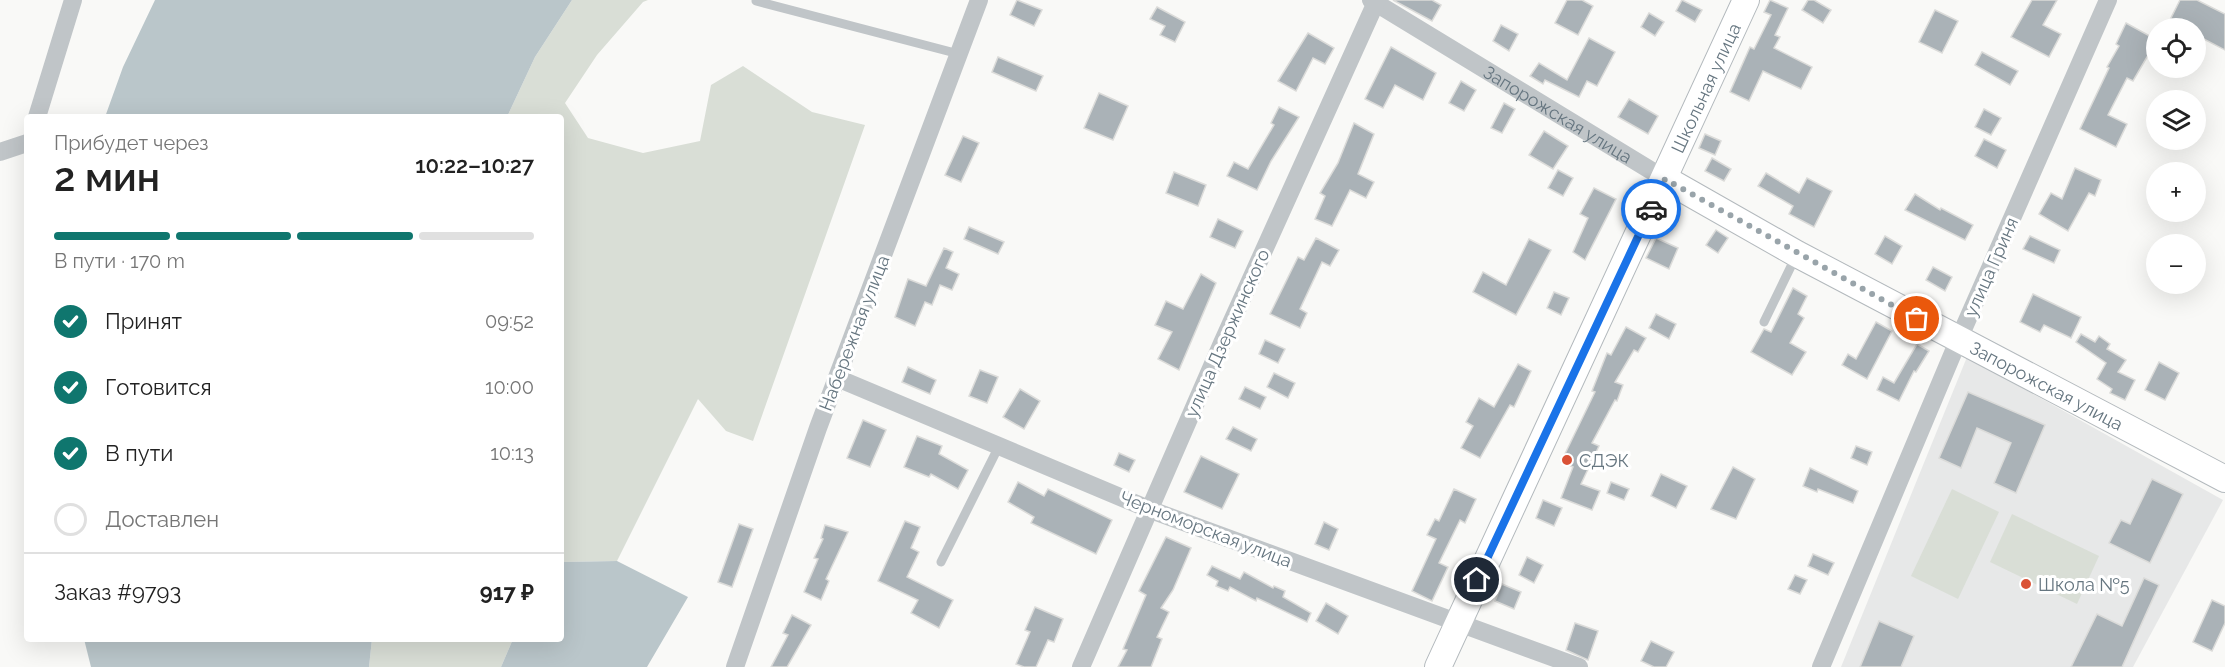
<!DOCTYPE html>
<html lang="ru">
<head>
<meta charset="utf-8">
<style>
	body { margin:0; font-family:Raleway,sans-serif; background:#f2f2f2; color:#222; height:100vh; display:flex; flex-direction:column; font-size:22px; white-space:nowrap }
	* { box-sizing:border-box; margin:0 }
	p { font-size:20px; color:#767676 }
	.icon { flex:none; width:33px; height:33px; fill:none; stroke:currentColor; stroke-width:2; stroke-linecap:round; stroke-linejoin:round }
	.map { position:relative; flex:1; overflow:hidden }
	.details { position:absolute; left:24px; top:114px; width:540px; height:528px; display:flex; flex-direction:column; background:#fff; border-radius:6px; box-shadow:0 6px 24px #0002 }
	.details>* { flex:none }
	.fabs { position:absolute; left:2146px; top:18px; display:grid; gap:12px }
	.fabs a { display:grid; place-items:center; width:60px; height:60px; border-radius:50%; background:#fff; box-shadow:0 6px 24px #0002; font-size:30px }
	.pin { position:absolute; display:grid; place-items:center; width:51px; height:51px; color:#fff; margin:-26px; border:3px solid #fff; border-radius:50%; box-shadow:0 2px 6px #0007 }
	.courier { position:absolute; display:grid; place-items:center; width:60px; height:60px; margin:-30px; border:4px solid #1a73e8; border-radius:50%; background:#fff; color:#222; box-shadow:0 2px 8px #0007 }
	.summary em { font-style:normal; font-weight:600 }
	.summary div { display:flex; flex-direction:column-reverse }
	.summary { display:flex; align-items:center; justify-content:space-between; height:102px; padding:0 30px }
	h1 { font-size:39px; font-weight:600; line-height:45px }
	.bar { display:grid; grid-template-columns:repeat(4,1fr); gap:9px 6px; align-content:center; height:72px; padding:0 30px }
	.bar i { height:8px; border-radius:4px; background:#e0e0e0 }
	.bar .current { background:#0f766e }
	.bar p { grid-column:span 4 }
	.line { display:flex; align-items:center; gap:15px; padding:0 30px; border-top:2px solid #e0e0e0 }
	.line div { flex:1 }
	ol { padding:0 30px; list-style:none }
	li { display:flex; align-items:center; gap:18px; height:66px }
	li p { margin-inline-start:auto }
	li .icon { padding:6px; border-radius:50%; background:#0f766e; color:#fff; stroke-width:4 }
	li:last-child { color:#767676 }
	li i { width:33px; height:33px; border:3px solid #e0e0e0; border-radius:50% }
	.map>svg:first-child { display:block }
</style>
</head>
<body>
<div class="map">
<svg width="2225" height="667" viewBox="0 0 2225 667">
	<rect width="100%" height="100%" fill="#f9f9f7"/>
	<path fill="#e7e8e8" d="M1967,357L2223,500L2133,667H1841Z"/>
	<g fill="#d9ded6">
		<path d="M572,0H648L643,2L597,55L565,103L588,138L643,153L700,141L711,85L743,66L812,112L865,125L753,441L726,431L698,399L617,561L561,562V117H507L535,57Z"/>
		<path d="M1952,489L1999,512L1958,599L1911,576Z"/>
		<path d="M2012,514L2099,556L2077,604L1990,562Z"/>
		<path d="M372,639H513L501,667H369Z"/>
	</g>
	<g fill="#bac6ca">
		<path d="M155,0H572L535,57L507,117H105L123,67Z"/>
		<path d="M617,561L688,597L647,667H501L513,639H561V562Z"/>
		<path d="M84,639H372L369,667H91Z"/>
	</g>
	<g fill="#aab2b7" stroke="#dbdbd9" stroke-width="1.5">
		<path d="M1017,0L1042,10L1034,26L1010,15Z"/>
		<path d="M1393,0H1432L1441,5L1432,21Z"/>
		<path d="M1567,0H1582L1593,6L1578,35L1555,23Z"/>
		<path d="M1682,0L1702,10L1695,22L1676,11Z"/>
		<path d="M1770,0L1788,8L1775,35L1780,37L1774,48L1812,67L1801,89L1763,71L1749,101L1730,92L1750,47L1754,49L1771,15L1764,12Z"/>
		<path d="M1808,0H1814L1831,10L1823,23L1802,10Z"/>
		<path d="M2032,0H2057L2043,25L2061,34L2049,57L2011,37Z"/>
		<path d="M2180,0H2197L2225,14V50L2196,35V28H2182L2169,22Z"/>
		<path d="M1157,7L1185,22L1175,42L1160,35L1165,26L1150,19Z"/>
		<path d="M1935,10L1958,21L1942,53L1919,42Z"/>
		<path d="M1649,13L1664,22L1655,36L1641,27Z"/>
		<path d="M2126,23L2157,40L2133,81L2127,78L2108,115L2127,124L2116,147L2080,129L2109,68L2107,67L2119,46L2116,44Z"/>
		<path d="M1501,25L1518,34L1509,51L1493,41Z"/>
		<path d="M1308,33L1334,48L1325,64L1313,58L1296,91L1278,81Z"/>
		<path d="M1589,38L1615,52L1597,86L1587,81L1579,97L1545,80L1543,84L1530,76L1539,63L1567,80Z"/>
		<path d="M1391,47L1436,73L1423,100L1395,85L1383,108L1365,99Z"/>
		<path d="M1982,52L2018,71L2010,85L1975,65Z"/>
		<path d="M998,57L1043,76L1036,91L992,72Z"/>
		<path d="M1461,81L1476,90L1464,111L1449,103Z"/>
		<path d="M1099,93L1128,106L1113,140L1084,128Z"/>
		<path d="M1629,99L1658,116L1648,134L1618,117Z"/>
		<path d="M1504,103L1515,109L1502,133L1491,128Z"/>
		<path d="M1279,107L1299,117L1271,161L1257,190L1227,176L1234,162L1248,169L1274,125L1271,123Z"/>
		<path d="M1984,109L2001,118L1991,135L1975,127Z"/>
		<path d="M1354,123L1374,134L1358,174L1374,182L1366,198L1350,190L1332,226L1315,219L1325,196L1320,193L1338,163Z"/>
		<path d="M1544,131L1568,146L1553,169L1529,155Z"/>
		<path d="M1705,134L1721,141L1715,155L1699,148Z"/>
		<path d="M963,136L979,143L961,182L945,175Z"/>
		<path d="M1984,139L2006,150L1997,168L1975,156Z"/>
		<path d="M1712,158L1731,169L1724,181L1705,171Z"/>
		<path d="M2075,168L2101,180L2095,196L2089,193L2068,231L2039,214L2051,193L2062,199Z"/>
		<path d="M1558,170L1573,178L1563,196L1548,188Z"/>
		<path d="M1174,172L1206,185L1198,206L1166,193Z"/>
		<path d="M1766,173L1799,193L1807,178L1832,191L1814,227L1789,214L1793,206L1758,186Z"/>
		<path d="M1594,188L1616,199L1585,260L1573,252L1588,218L1580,214Z"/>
		<path d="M1915,194L1940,210L1941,208L1973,225L1965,240L1905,210Z"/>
		<path d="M1218,219L1243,231L1235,248L1210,237Z"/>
		<path d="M969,227L1004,242L998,254L964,239Z"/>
		<path d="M1716,230L1728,238L1718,253L1706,245Z"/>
		<path d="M1885,236L1902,246L1892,264L1875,254Z"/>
		<path d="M2030,236L2060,250L2054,263L2023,249Z"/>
		<path d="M1316,238L1339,250L1330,266L1322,262L1300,309L1307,313L1300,328L1270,314L1298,257L1304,260Z"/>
		<path d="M1656,238L1678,248L1669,269L1646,258Z"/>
		<path d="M1529,239L1551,250L1516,315L1473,292L1483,272L1506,285Z"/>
		<path d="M944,248L953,252L946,268L959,274L952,290L940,285L932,305L925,302L915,326L895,317L908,279L926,286Z"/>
		<path d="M1933,267L1952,277L1945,291L1926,280Z"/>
		<path d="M1201,274L1216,283L1179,370L1158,359L1172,332L1155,325L1166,301L1183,309Z"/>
		<path d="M1793,288L1807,296L1798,314L1804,318L1790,343L1806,352L1792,375L1751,352L1764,329L1771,332Z"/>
		<path d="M1554,292L1569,298L1561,315L1547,308Z"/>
		<path d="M2033,294L2081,317L2071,338L2044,325L2040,332L2020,322Z"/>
		<path d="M1656,314L1676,324L1669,339L1649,328Z"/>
		<path d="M1876,322L1892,331L1867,379L1842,365L1848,354L1856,359Z"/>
		<path d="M1626,327L1646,338L1638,352L1634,350L1615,382L1623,385L1617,401L1615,400L1592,443L1599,446L1581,484L1600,491L1592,510L1561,498L1573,467L1561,462L1595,392L1592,391L1607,353L1611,355Z"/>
		<path d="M2081,334L2095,342L2099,336L2110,344L2107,349L2126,360L2118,372L2135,380L2125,400L2110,393L2112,389L2097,379L2106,363L2076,342Z"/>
		<path d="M1265,340L1285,349L1278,363L1259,354Z"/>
		<path d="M1917,344L1929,351L1916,372L1914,371L1899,401L1877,390L1883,377L1894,383Z"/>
		<path d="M2159,362L2179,373L2165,400L2145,390Z"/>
		<path d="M1518,364L1531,371L1514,407L1510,405L1480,458L1461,448L1473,426L1466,422L1479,398L1494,407Z"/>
		<path d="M908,367L936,380L930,394L902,382Z"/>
		<path d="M980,370L998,377L987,403L969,396Z"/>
		<path d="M1274,373L1295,383L1288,398L1267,387Z"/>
		<path d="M1245,387L1266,397L1260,409L1239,399Z"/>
		<path d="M1020,389L1040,401L1024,429L1003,417Z"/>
		<path d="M1968,392L2045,425L2016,493L1994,483L2011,443L1977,428L1961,468L1939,458Z"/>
		<path d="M863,420L886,430L870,467L847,458Z"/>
		<path d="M1233,427L1257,439L1251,451L1226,439Z"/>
		<path d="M917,436L942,446L939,454L968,470L958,489L931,474L929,477L904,467Z"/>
		<path d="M1856,446L1872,452L1867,465L1851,458Z"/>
		<path d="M1119,453L1135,460L1129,472L1114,465Z"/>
		<path d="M1201,456L1239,474L1222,509L1184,492Z"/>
		<path d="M1733,467L1755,479L1736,519L1711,509Z"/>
		<path d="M1810,468L1858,491L1853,503L1818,489L1817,492L1803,486Z"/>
		<path d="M1661,474L1687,486L1676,508L1651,496Z"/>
		<path d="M2152,479L2183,494L2150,563L2109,543L2121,520L2130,524Z"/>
		<path d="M1018,482L1044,496L1048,489L1112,520L1096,554L1031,523L1034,517L1008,502Z"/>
		<path d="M1611,482L1629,489L1624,500L1607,493Z"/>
		<path d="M1454,489L1476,499L1465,523L1460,520L1439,563L1448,567L1432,601L1412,591L1436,539L1427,535L1435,519L1439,521Z"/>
		<path d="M1543,500L1562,508L1554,526L1536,518Z"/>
		<path d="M905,521L920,527L911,548L919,552L907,577L953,600L939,628L911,613L918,600L878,581Z"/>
		<path d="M1324,522L1338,529L1329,550L1315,544Z"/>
		<path d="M739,524L753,529L732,587L718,582Z"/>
		<path d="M825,525L848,532L826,579L829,581L821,600L804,592L818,559L814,558L823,539L821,538Z"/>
		<path d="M1166,537L1191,548L1173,590L1161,608L1169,612L1157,637L1162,639L1151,667H1118L1127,650L1123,649L1146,595L1139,591Z"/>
		<path d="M1813,554L1834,563L1828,575L1808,566Z"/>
		<path d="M1527,557L1543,565L1534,583L1519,575Z"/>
		<path d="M1212,566L1240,579L1244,572L1273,588L1274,586L1285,591L1283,597L1311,613L1307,622L1257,598L1256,601L1230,587L1228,591L1216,586L1218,581L1207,575Z"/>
		<path d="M1795,575L1807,580L1800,594L1788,589Z"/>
		<path d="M2144,578L2159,585L2122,667H2071L2097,614L2122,626Z"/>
		<path d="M1502,584L1521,592L1514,609L1495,601Z"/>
		<path d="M2212,600L2225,606V623L2212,651L2193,642Z"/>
		<path d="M1326,603L1348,616L1338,634L1316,621Z"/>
		<path d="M1035,607L1063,619L1054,642L1048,640L1036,667H1024L1016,664L1030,632L1025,630Z"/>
		<path d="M792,615L811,625L787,667H771L788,635L783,633Z"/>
		<path d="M1879,621L1914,636L1901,667H1860Z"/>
		<path d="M1575,623L1598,631L1588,660L1566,650Z"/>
		<path d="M1651,641L1674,652L1666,667H1654L1641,661Z"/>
	</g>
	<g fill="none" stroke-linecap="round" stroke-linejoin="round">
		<defs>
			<g id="secondary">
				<path id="s2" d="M1665,179L1797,254L2225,479"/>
				<path id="s3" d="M1438,667L1746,0"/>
			</g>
		</defs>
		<use href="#secondary" stroke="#b3b9bd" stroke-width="28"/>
		<g stroke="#c0c5c8" stroke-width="9">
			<path d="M756,1L959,54"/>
			<path d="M1764,322L1796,256"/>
			<path d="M941,562L999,446"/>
		</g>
		<g stroke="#c0c5c8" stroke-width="18">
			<path id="s1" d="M1371,0L1665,179"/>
			<path d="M37,117L73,0"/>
			<path d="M0,152L27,143"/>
			<path d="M837,378L1151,510L1579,667"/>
			<path d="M735,667L818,428L979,0"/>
			<path d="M1081,667L1222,343L1377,0"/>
			<path d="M1821,667L1958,341L2108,0"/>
		</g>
		<use href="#secondary" stroke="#fff" stroke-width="26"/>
	</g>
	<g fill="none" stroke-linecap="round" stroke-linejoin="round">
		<path stroke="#99a4aa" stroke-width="6" stroke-dasharray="0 10.8" d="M1651,209L1665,179L1917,319"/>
		<path stroke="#1a73e8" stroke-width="8" d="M1477,580L1651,209"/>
	</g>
	<g fill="#da5236" stroke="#fff" stroke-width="2">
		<circle cx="1567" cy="460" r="6"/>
		<circle cx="2026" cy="584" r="6"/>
	</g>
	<g text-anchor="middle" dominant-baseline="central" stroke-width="6" stroke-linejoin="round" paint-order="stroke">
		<g font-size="18" fill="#667680" stroke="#fff">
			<text stroke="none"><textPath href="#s3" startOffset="638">Школьная улица</textPath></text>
			<text stroke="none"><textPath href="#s1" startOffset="219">Запорожская улица</textPath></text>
			<text transform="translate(1991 267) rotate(-66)">улица Гриня</text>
			<text transform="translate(854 333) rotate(-69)">Набережная улица</text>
			<text transform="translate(1227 333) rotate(-66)">улица Дзержинского</text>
			<text stroke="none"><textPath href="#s2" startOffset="434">Запорожская улица</textPath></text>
			<text transform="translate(1206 529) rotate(21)">Черноморская улица</text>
		</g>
		<g font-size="18" fill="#667680" stroke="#fff" text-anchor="start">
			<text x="1579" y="460">СДЭК</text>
			<text x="2038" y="584">Школа №5</text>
		</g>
	</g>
</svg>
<div class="fabs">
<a><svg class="icon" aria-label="locate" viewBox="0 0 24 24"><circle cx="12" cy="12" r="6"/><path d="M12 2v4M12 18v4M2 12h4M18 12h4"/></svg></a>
<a><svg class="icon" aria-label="layers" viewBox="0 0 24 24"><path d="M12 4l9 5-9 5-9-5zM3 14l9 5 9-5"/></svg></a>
<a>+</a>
<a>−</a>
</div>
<div class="pin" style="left:1917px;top:319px;background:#ea580c"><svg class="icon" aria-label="bag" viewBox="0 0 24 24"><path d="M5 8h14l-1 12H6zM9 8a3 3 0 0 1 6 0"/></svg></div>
<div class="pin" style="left:1477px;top:580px;background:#1f2937"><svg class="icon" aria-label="home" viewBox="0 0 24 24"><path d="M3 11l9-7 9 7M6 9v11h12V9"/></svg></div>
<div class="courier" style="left:1651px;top:209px"><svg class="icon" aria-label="car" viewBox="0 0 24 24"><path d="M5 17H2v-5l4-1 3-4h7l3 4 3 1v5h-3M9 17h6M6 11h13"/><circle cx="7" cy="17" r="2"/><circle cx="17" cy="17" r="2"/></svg></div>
<section class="details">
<div class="summary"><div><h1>2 мин</h1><p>Прибудет через</p></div><em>10:22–10:27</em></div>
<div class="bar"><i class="current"></i><i class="current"></i><i class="current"></i><i></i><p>В пути · 170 m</p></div>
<ol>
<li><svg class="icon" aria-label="check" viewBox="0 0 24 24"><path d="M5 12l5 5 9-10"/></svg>Принят<p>09:52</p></li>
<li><svg class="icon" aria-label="check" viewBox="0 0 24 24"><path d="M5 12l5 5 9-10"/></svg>Готовится<p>10:00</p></li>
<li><svg class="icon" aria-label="check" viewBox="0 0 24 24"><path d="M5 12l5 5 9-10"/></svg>В пути<p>10:13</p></li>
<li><i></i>Доставлен</li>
</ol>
<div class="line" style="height:78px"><div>Заказ #9793</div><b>917 ₽</b></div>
</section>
</div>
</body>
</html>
